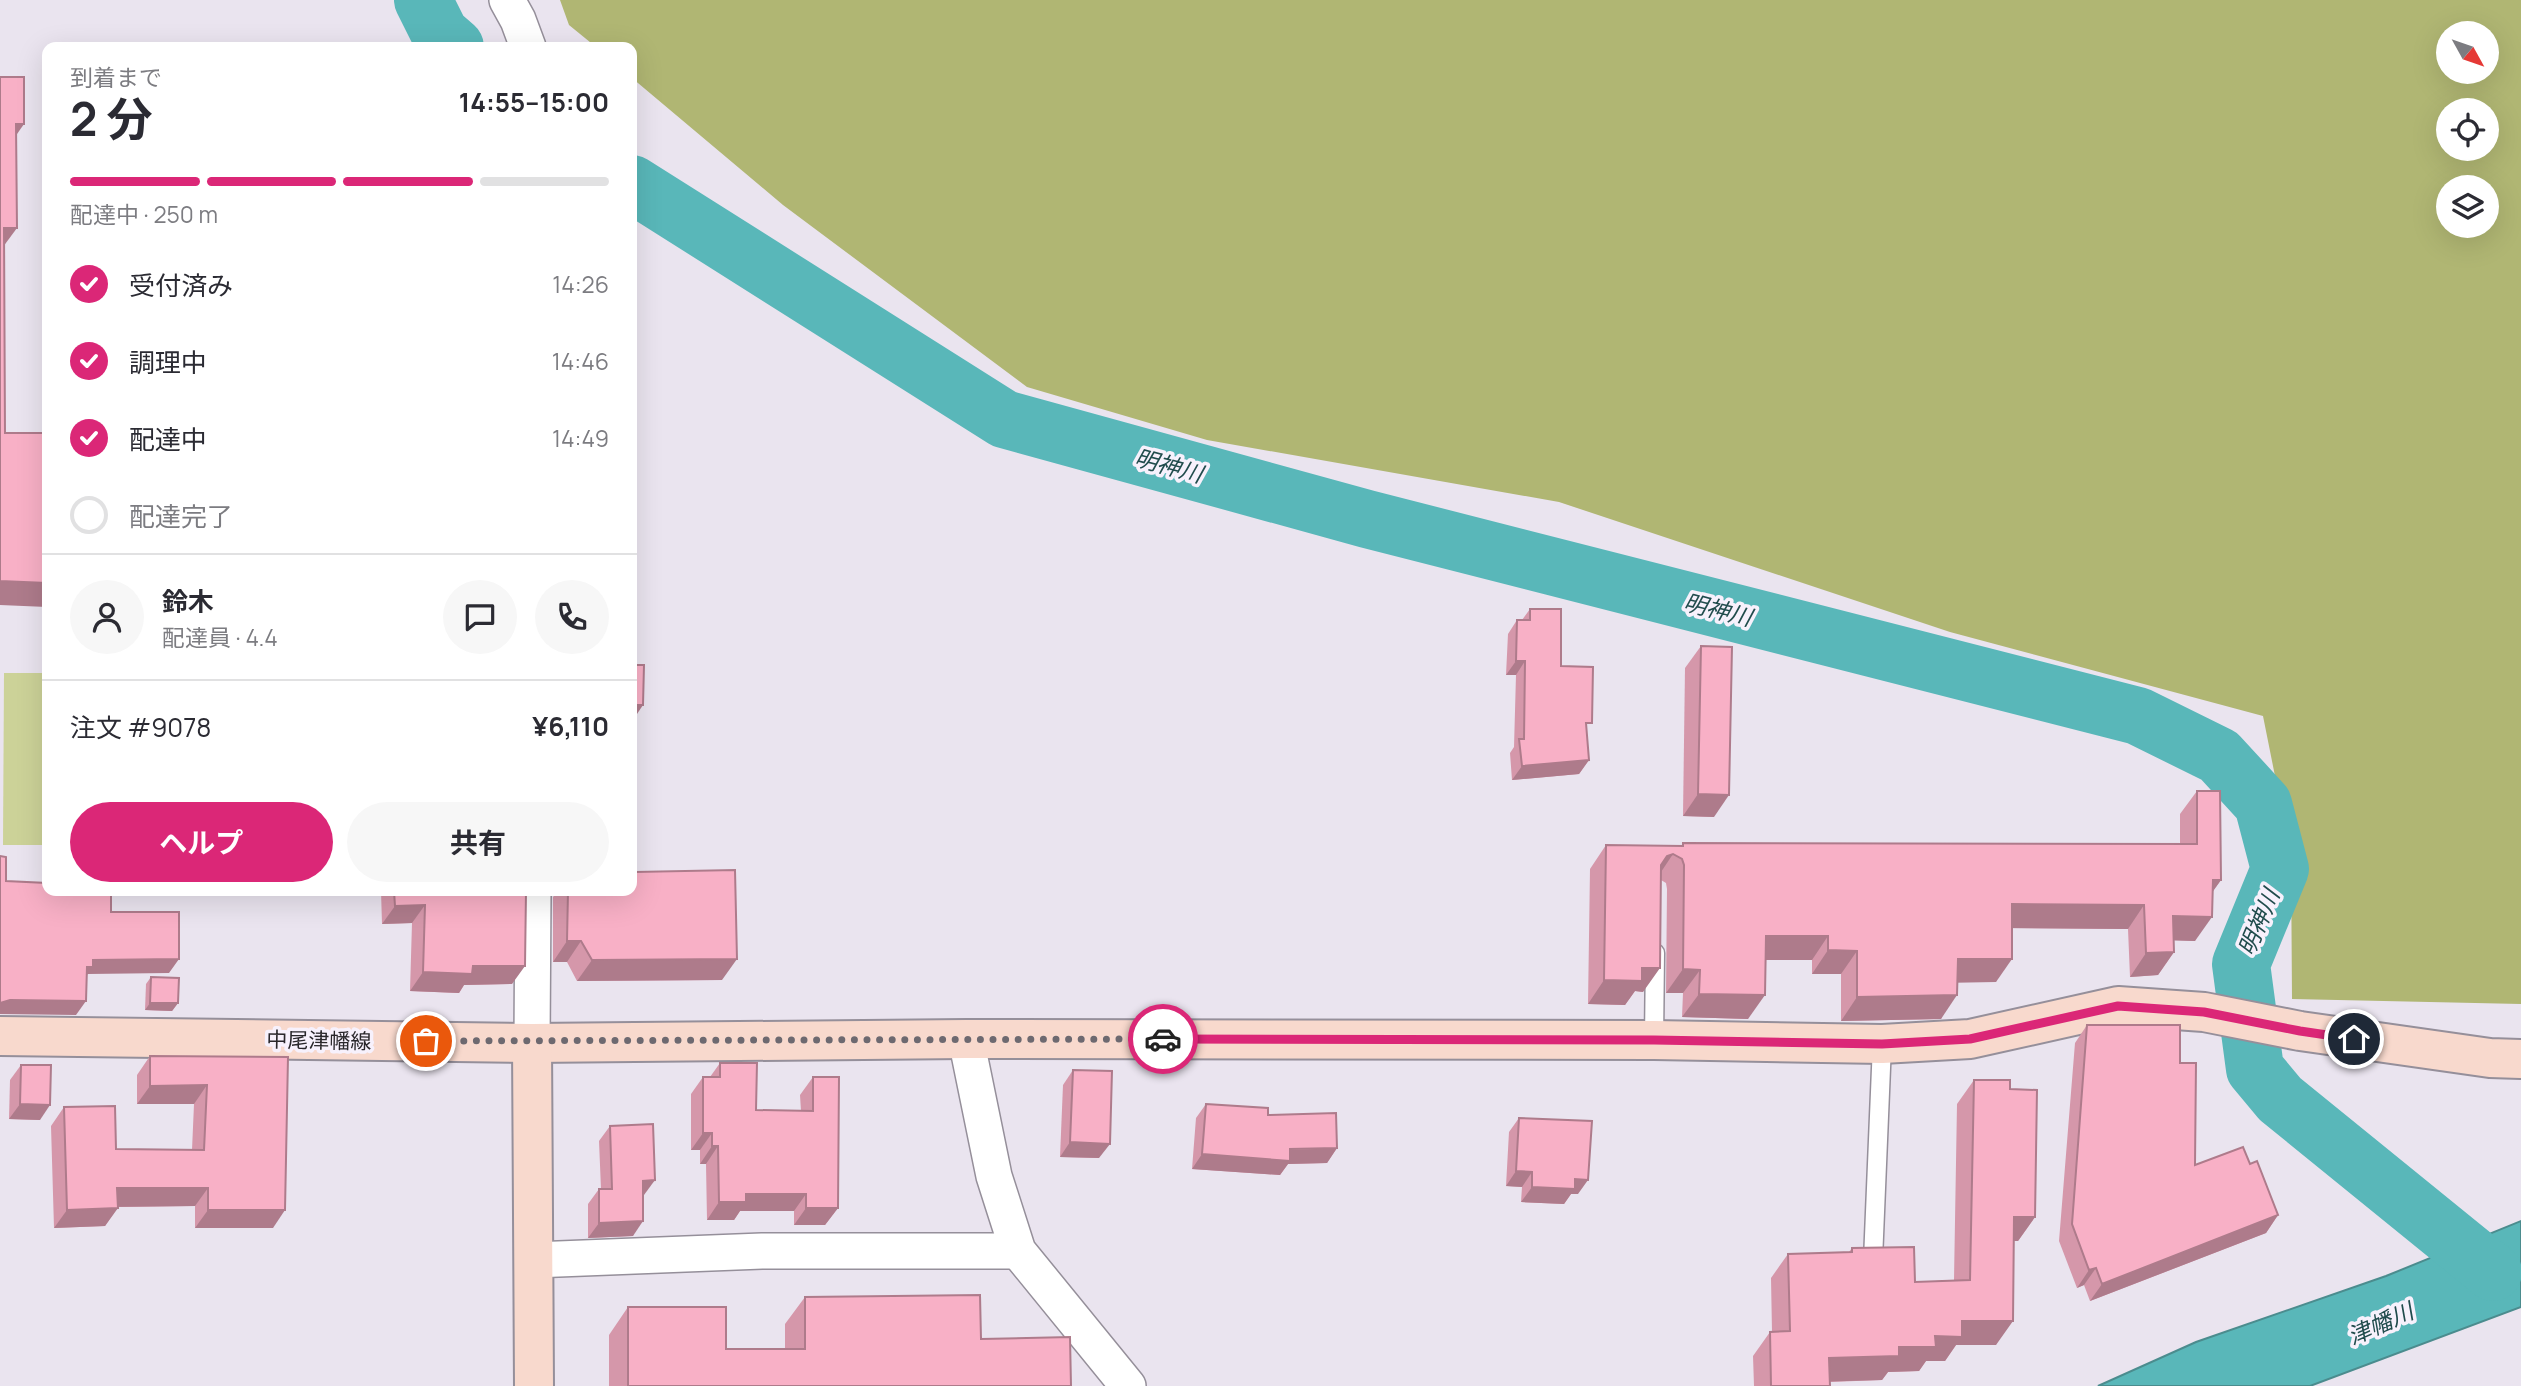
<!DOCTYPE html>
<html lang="ja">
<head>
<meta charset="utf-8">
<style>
	body { margin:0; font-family:Manrope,"Noto Sans JP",sans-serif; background:#f7f7f7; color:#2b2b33; height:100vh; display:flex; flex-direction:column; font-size:26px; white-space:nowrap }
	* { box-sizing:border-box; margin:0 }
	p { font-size:23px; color:#7c7c81 }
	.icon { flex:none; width:38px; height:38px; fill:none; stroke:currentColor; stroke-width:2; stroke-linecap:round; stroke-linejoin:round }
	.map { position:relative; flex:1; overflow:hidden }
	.panel { position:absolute; left:42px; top:42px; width:595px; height:854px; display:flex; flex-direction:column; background:#fff; border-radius:14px; box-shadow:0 7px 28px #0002 }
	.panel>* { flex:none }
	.needle { width:46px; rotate:130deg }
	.buttons { position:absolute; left:2436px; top:21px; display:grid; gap:14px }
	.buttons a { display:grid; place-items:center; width:63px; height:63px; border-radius:50%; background:#fff; box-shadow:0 7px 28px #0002; font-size:35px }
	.pin { position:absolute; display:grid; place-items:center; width:60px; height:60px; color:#fff; margin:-30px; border:4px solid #fff; border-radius:50%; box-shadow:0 2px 7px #0007 }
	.courier { position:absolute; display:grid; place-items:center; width:70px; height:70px; margin:-35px; border:5px solid #db2777; border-radius:50%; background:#fff; color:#222; box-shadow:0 2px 9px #0007 }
	.summary em { font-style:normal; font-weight:700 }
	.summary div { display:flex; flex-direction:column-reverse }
	.summary { display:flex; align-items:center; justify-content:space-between; height:119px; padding:0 28px }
	h1 { font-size:46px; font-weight:700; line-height:52px }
	.bar { display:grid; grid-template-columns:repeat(4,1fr); gap:10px 7px; align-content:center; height:84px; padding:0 28px }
	.bar i { height:9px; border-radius:5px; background:#e1e1e2 }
	.bar .active { background:#db2777 }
	.bar p { grid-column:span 4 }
	.line { display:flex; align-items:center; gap:18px; padding:0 28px; border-top:2px solid #e1e1e2 }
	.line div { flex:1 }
	.round { display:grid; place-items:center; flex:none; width:74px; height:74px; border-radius:37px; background:#f7f7f7 }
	ol { padding:0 28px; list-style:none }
	li { display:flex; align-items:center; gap:21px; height:77px }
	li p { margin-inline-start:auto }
	li .icon { padding:7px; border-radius:50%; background:#db2777; color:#fff; stroke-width:4 }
	li:last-child { color:#7c7c81 }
	li i { width:38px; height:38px; border:4px solid #e1e1e2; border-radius:50% }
	.primary-button { display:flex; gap:14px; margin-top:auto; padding:14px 28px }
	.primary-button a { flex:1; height:80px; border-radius:42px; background:#db2777; color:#fff; font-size:28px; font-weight:700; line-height:80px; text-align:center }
	.primary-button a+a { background:#f7f7f7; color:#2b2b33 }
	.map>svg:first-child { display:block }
</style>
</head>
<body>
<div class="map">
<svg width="2521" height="1386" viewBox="0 0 2521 1386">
	<rect width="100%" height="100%" fill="#eae4ef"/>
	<path fill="#ccd298" d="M4,673H47V845H3Z"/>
	<path fill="#b0b673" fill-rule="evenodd" d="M560,0H2521V1004L2292,999L2291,856L2263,716L1950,632L1559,502L1207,440L1027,387L783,205L632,78V47H596L569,25ZM2448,33H2487V72H2448ZM2448,110H2487V149H2448ZM2448,187H2487V226H2448Z"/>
	<path fill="#59b7b9" stroke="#4b8c8e" stroke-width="2" d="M2521,1221V1307L2310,1386H2098L2196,1342L2386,1276Z"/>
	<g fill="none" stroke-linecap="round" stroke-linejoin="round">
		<g stroke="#59b7b9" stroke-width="58">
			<path d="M423,0L440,34L455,47"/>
			<path d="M632,184L1004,419L1367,519L2138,716L2219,756L2263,804L2280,869L2241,964L2255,1069L2280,1099L2493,1272"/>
		</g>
		<defs>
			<g id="lane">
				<path d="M1654,1040L1655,953"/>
				<path d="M1873,1260L1882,1044"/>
			</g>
			<g id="street">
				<path d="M507,0L518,20L528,47"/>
				<path d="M966,1039L994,1176L1018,1251L1128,1386"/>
				<path d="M532,1043L533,891"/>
				<path d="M533,1260L762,1251H1018"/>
			</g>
			<g id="secondary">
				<path d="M0,1036L532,1043L966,1039L1654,1040L1882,1044L1970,1039L2118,1006L2204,1012L2300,1031L2490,1058L2521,1059"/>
				<path d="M532,1043L534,1386"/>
			</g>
		</defs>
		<use href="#lane" stroke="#958f9a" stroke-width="21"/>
		<use href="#street" stroke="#958f9a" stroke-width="38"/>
		<use href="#secondary" stroke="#958f9a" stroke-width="42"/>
		<use href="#lane" stroke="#fff" stroke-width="18"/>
		<use href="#street" stroke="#fff" stroke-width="35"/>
		<use href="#secondary" stroke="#f8d9cd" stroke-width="38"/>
	</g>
	<g fill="#d597aa">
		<path d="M1530,609L1561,666L1586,731L1589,760L1579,774L1512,780L1510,753L1514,747L1516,675H1506L1508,634L1517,620H1522Z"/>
		<path d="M1701,646L1714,817L1683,816L1685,668Z"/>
		<path d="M2197,791L2221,880L2212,892L2195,941L2174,940V952L2158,975L2130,977L2128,929L2012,928L1996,982H1958L1941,1019L1841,1021V974H1812V960H1765L1748,1019L1682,1017L1683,993H1666L1667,889L1666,883L1661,880L1643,992L1635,991L1625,1005L1588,1004L1590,869L1606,845L1681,846L1683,843L2180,844V814Z"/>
		<path d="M635,872L722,980L577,981L567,962H553V897L558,891H632Z"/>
		<path d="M381,891H526L512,984L464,985L459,993L410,991L412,923L382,924Z"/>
		<path d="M151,977L178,1003L172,1011L145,1010L146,984Z"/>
		<path d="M2087,1025L2180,1063L2195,1165L2250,1164L2278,1215L2266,1233L2090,1301L2084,1285L2077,1288L2059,1241L2075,1043Z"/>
		<path d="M150,1056L288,1057L273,1228H195V1206L118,1207L105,1226L54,1228L51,1126L64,1107L116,1149L192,1150L194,1104H137V1075Z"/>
		<path d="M720,1063L756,1110L801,1111L800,1095L813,1077L838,1208L825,1225H794V1211H740L734,1220H707L706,1164H700V1150H691V1094L703,1077H710Z"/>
		<path d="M21,1065L40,1120L9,1119L10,1080Z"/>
		<path d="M1073,1070L1099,1158L1060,1157L1063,1085Z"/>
		<path d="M1974,1080L2010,1089L2035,1217L2018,1241H2013L1996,1345H1956L1945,1361H1926L1919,1371L1888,1372L1882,1380L1830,1382V1386H1754L1753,1356L1770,1332H1772L1771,1278L1788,1254L1849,1252L1852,1248L1915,1282L1954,1280L1957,1104Z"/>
		<path d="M1206,1104L1337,1148L1327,1163L1288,1164L1280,1175L1192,1169L1196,1118Z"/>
		<path d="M1519,1118L1578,1194H1571L1564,1204L1521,1202L1522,1187L1506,1186L1509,1132Z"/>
		<path d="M610,1126L644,1195H643L633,1236L588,1238V1204L599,1189H601L599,1141Z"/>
		<path d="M805,1297L981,1339L1071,1386H609V1335L628,1307L726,1349H785V1324Z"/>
	</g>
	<g fill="#ae7b8b">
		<path d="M16,124H24L8,147Z"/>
		<path d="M4,228H17L0,251Z"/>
		<path d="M0,581L47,583V607L0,605Z"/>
		<path d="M1516,661H1525L1516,675H1506Z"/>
		<path d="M632,705H643L633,720H632Z"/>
		<path d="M1589,760L1579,774L1512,780L1522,766Z"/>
		<path d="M1698,794L1729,795L1714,817L1683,816Z"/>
		<path d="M1673,854L1657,878L1650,879L1667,856Z"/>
		<path d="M2213,880H2221L2204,904Z"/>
		<path d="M2012,904L2144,905L2128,929L1996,928Z"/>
		<path d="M425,905L412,923L382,924L395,906Z"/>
		<path d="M2173,916L2212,917L2195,941L2156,940Z"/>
		<path d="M1766,936H1828L1812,960H1749Z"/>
		<path d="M567,941H581L567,962H553Z"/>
		<path d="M1828,950L1857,951L1841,974H1812Z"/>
		<path d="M2174,952L2158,975L2130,977L2146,953Z"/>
		<path d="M179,959L169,973L88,974L77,981L93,960Z"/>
		<path d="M737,959L722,980L577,981L592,960Z"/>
		<path d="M1958,959H2012L1996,982L1941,983Z"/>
		<path d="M473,966H525L512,984L464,985L459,993L410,991L423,972Z"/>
		<path d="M1642,968H1660L1643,992L1635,991L1625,1005L1588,1004L1604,980Z"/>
		<path d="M1683,969L1700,970L1683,993H1666Z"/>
		<path d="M1699,994L1765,995L1748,1019L1682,1017Z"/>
		<path d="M1957,995L1941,1019L1841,1021L1857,997Z"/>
		<path d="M10,1000L86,1001L76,1015L0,1014V1003Z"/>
		<path d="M150,1003H178L172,1011L145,1010Z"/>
		<path d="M207,1085L194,1104H137L150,1086Z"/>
		<path d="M20,1104L50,1105L40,1120L9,1119Z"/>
		<path d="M703,1133H712L700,1150H691Z"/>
		<path d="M1070,1142L1110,1144L1099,1158L1060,1157Z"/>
		<path d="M712,1146H718L706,1164H700Z"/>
		<path d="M1337,1148L1327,1163L1288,1164L1280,1175L1192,1169L1202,1154Z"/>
		<path d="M1516,1171L1532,1172L1522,1187L1506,1186Z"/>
		<path d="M1575,1179L1588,1180L1578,1194H1571L1564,1204L1521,1202L1532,1187Z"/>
		<path d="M655,1180L644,1195L632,1196L643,1181Z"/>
		<path d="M117,1188H208L195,1206L105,1207Z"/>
		<path d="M746,1194H806L794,1211H740L734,1220H707L719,1202Z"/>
		<path d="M118,1208L105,1226L54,1228L67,1210Z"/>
		<path d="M806,1208H838L825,1225H794Z"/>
		<path d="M208,1210H285L273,1228H195Z"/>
		<path d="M2278,1215L2266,1233L2090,1301L2102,1284Z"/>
		<path d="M2014,1217H2035L2018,1241H1997Z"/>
		<path d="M643,1221L633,1236L588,1238L599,1223Z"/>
		<path d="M2096,1268L2084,1285L2077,1288L2089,1270Z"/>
		<path d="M1962,1321H2013L1996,1345H1956L1945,1361H1926L1919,1371L1888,1372L1882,1380L1812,1382L1829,1358L1899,1347L1935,1336Z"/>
	</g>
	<g fill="#f8b0c6" stroke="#ae7b8b" stroke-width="2">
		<path d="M0,77H24V124H16L17,228H4L5,433H47V583L0,581Z"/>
		<path d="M1530,609H1561V666L1593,667L1592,723H1586L1589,760L1522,766L1519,739H1524L1525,661H1516L1517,620H1530Z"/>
		<path d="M1701,646L1732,647L1729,795L1698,794Z"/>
		<path d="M632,665H644L643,705H632Z"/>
		<path d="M2197,791H2220L2221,880H2213L2212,917L2173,916L2174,952L2146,953L2144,905L2012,904V959H1958L1957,995L1857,997V951L1828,950V936H1766L1765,995L1699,994L1700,970L1683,969L1684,865L1682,859L1673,854L1667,856L1661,865L1660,968H1642V981L1604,980L1606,845L1683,846V843L2197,844Z"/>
		<path d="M632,836H634L635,872L735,870L737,959L592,960L581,941H567L568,891H632Z"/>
		<path d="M0,856L6,857V881L47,883V891H111V912H179V959L93,960V967H87L86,1001L10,1000L0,1003Z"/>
		<path d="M394,891H526L525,966H473L472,974L423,972L425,905L395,906Z"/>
		<path d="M151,977L179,978L178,1003H150Z"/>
		<path d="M2087,1025H2180V1063H2196L2195,1165L2243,1147L2250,1164L2257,1161L2278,1215L2102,1284L2096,1268L2089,1270L2072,1224Z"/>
		<path d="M150,1056L288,1057L285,1210H208V1188H117L118,1208L67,1210L64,1107L115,1106L116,1149L204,1150L207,1085L150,1086Z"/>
		<path d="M720,1063H757L756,1110L813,1111V1077H839L838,1208H806V1194H746V1202H719L718,1146H712V1133H703V1077H720Z"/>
		<path d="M21,1065H51L50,1105L20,1104Z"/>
		<path d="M1073,1070L1112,1071L1110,1144L1070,1142Z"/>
		<path d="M1974,1080H2010V1089L2037,1090L2035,1217H2014L2013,1321H1962V1337L1935,1336L1936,1347H1899V1356L1829,1358L1830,1386H1771L1770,1332L1790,1331L1788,1254L1852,1252V1248L1914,1247L1915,1282L1970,1280Z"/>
		<path d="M1206,1104L1268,1108V1115L1336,1113L1337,1148L1290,1149V1161L1202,1154Z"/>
		<path d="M1519,1118L1592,1121L1588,1180L1575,1179V1189L1532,1187V1172L1516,1171Z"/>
		<path d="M653,1124L655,1180L643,1181V1221L599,1223V1189H612L610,1126Z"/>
		<path d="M980,1295L981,1339L1070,1337L1071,1386H628V1307H726V1349H805V1297Z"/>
	</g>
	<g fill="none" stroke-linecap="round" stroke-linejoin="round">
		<path stroke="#6d6970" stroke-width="7" stroke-dasharray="0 12.6" d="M426,1041L1163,1039"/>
		<path stroke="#db2777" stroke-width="9" d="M1163,1039L1654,1040L1882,1044L1970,1039L2118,1006L2204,1012L2300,1031L2354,1039"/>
	</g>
	<g text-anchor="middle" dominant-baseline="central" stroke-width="7" stroke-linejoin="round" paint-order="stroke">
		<g font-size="21" fill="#29272b" stroke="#f7f1fc">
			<text transform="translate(319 1040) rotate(1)">中尾津幡線</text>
		</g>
		<g font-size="23" font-style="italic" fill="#214c4d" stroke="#f7f1fc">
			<text transform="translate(1169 465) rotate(15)">明神川</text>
			<text transform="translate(1718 609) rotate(14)">明神川</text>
			<text transform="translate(2258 922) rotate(-67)">明神川</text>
			<text transform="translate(2380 1323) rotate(-24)">津幡川</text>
		</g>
	</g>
</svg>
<div class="buttons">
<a><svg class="needle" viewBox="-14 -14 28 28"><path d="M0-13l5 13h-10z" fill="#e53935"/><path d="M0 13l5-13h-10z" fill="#7c7c81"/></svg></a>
<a><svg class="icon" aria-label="locate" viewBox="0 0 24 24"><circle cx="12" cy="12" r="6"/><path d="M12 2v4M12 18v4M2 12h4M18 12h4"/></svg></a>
<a><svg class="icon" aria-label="layers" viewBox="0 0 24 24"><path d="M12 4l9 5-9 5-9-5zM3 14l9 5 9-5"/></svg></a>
</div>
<div class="pin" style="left:426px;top:1041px;background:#ea580c"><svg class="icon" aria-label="bag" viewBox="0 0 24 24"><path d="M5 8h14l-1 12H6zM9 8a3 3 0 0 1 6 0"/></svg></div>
<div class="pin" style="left:2354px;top:1039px;background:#1f2937"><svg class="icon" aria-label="home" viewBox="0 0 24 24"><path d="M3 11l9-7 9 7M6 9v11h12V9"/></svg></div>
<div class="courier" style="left:1163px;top:1039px"><svg class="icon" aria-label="car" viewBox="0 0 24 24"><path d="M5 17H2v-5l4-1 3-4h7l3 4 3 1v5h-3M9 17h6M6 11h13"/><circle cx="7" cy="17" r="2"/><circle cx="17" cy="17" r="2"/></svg></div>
<section class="panel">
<div class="summary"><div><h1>2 分</h1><p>到着まで</p></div><em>14:55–15:00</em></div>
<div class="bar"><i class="active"></i><i class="active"></i><i class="active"></i><i></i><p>配達中 · 250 m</p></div>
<ol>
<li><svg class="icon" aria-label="check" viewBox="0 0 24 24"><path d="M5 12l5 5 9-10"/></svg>受付済み<p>14:26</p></li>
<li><svg class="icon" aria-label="check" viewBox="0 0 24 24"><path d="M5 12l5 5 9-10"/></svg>調理中<p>14:46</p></li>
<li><svg class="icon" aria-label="check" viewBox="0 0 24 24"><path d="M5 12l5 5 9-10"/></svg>配達中<p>14:49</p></li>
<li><i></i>配達完了</li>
</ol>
<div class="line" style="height:126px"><a class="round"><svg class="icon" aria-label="person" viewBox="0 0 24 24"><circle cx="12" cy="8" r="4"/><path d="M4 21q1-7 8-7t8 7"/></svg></a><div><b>鈴木</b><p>配達員 · 4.4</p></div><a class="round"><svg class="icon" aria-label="chat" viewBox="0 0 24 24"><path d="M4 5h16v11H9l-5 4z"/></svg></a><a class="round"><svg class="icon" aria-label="phone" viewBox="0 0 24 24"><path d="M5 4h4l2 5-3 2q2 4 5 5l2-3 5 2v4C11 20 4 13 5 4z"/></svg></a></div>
<div class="line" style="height:91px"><div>注文 #9078</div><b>¥6,110</b></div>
<div class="primary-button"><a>ヘルプ</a><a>共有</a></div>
</section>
</div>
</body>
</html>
